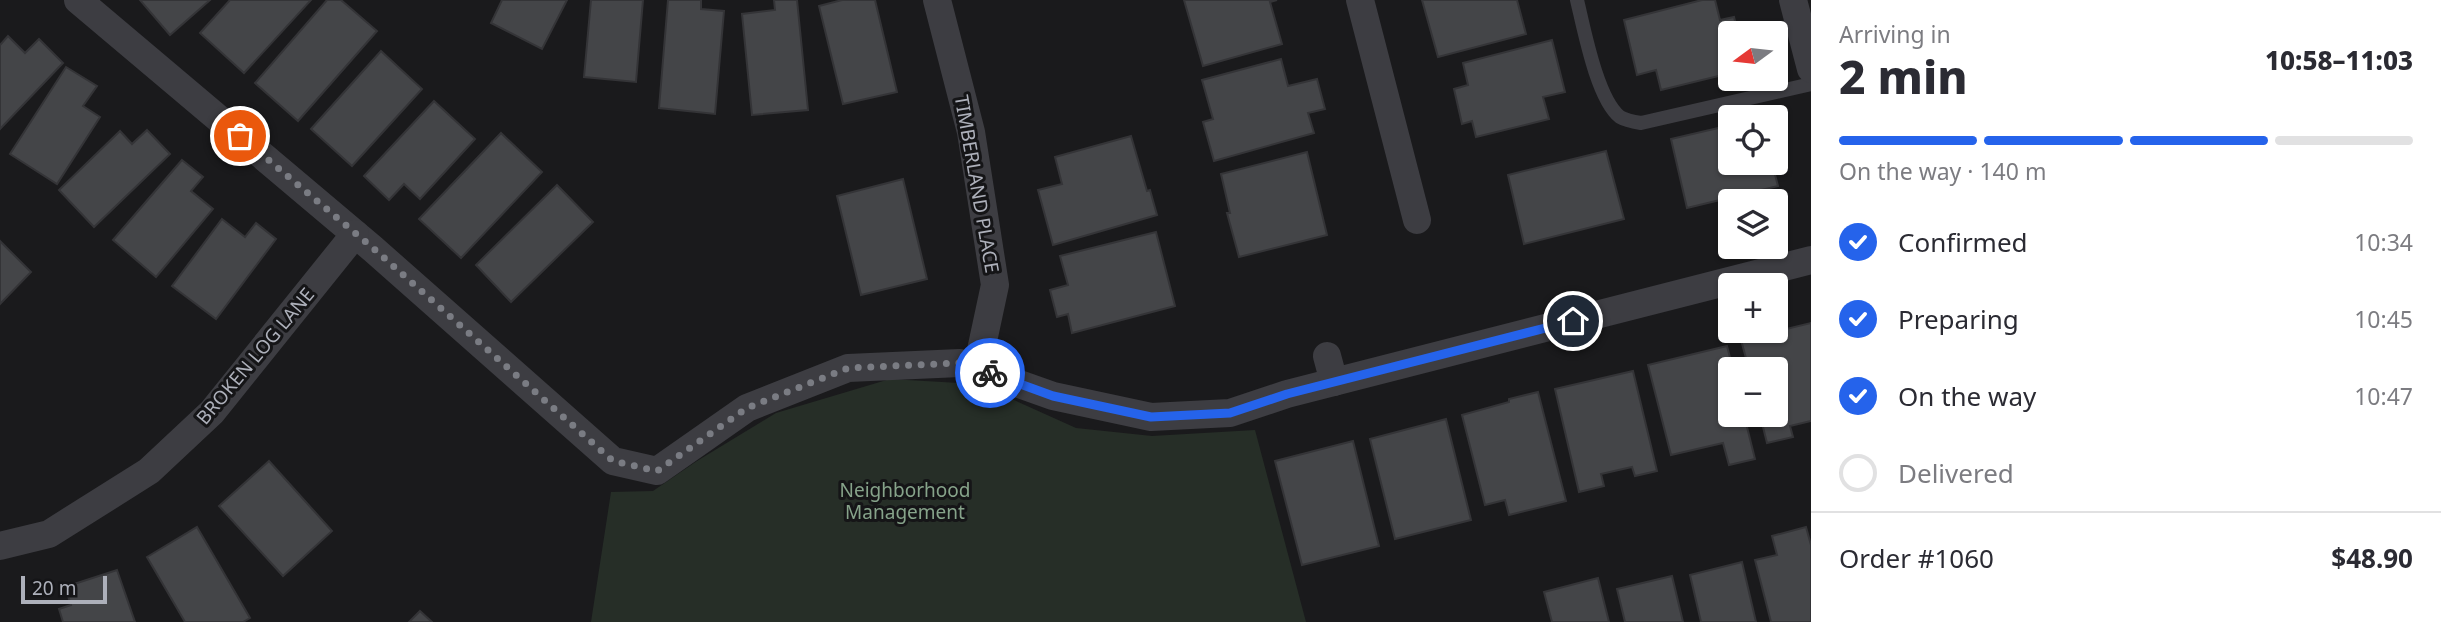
<!DOCTYPE html>
<html lang="en">
<head>
<meta charset="utf-8">
<style>
	body { margin:0; font-family:"Noto Sans",sans-serif; background:#f2f2f3; color:#2b2b33; height:100vh; display:flex; flex-direction:column; font-size:26px; white-space:nowrap }
	* { box-sizing:border-box; margin:0 }
	p { font-size:23px; color:#7c7c81 }
	.icon { flex:none; width:38px; height:38px; fill:none; stroke:currentColor; stroke-width:2; stroke-linecap:round; stroke-linejoin:round }
	.map { position:relative; flex:1; overflow:hidden }
	.details { display:flex; flex-direction:column; background:#fff; width:630px }
	.details>* { flex:none }
	.needle { width:46px; rotate:255deg }
	.controls { position:absolute; left:1718px; top:21px; display:grid; gap:14px }
	.controls a { display:grid; place-items:center; width:70px; height:70px; border-radius:7px; background:#fff; box-shadow:0 2px 5px #0004; font-size:35px }
	.scale { position:absolute; left:21px; bottom:18px; width:86px; box-sizing:border-box; padding-left:7px; border:4px solid #adb0ba; border-top:0; font-size:19px; line-height:24px; white-space:nowrap; color:#adb0ba; -webkit-text-stroke:5px #151517; paint-order:stroke }
	.pin { position:absolute; display:grid; place-items:center; width:60px; height:60px; color:#fff; margin:-30px; border:4px solid #fff; border-radius:50%; box-shadow:0 2px 7px #0007 }
	.courier { position:absolute; display:grid; place-items:center; width:70px; height:70px; margin:-35px; border:5px solid #2563eb; border-radius:50%; background:#fff; color:#222; box-shadow:0 2px 9px #0007 }
	.summary em { font-style:normal; font-weight:800 }
	.summary div { display:flex; flex-direction:column-reverse }
	.summary { display:flex; align-items:center; justify-content:space-between; height:119px; padding:0 28px }
	h1 { font-size:46px; font-weight:800; line-height:52px }
	.bar { display:grid; grid-template-columns:repeat(4,1fr); gap:10px 7px; align-content:center; height:84px; padding:0 28px }
	.bar i { height:9px; border-radius:5px; background:#e1e1e2 }
	.bar .active { background:#2563eb }
	.bar p { grid-column:span 4 }
	.line { display:flex; align-items:center; gap:18px; padding:0 28px; border-top:2px solid #e1e1e2 }
	.line div { flex:1 }
	ol { padding:0 28px; list-style:none }
	li { display:flex; align-items:center; gap:21px; height:77px }
	li p { margin-inline-start:auto }
	li .icon { padding:7px; border-radius:50%; background:#2563eb; color:#fff; stroke-width:4 }
	li:last-child { color:#7c7c81 }
	li i { width:38px; height:38px; border:4px solid #e1e1e2; border-radius:50% }
	main { display:flex; flex:1; min-height:0 }
	.map>svg:first-child { display:block }
</style>
</head>
<body>
<main>
<div class="map">
<svg width="1811" height="622" viewBox="0 0 1811 622">
	<rect width="100%" height="100%" fill="#1a1a1c"/>
	<path fill="#262e27" d="M890,379L959,383L1005,396L1076,428L1152,436L1255,430L1306,622H591L611,492L653,491L697,461L776,413Z"/>
	<g fill="#444548" stroke="#343437" stroke-width="2">
		<path d="M140,0H210L170,35Z"/>
		<path d="M230,0H311L244,73L200,33Z"/>
		<path d="M327,0H341L377,31L298,121L255,83Z"/>
		<path d="M502,0H567L542,49L491,23Z"/>
		<path d="M591,0H643L636,82L584,77Z"/>
		<path d="M668,0H701V9L724,11L715,114L659,108Z"/>
		<path d="M774,0H797L808,110L752,115L742,14L775,10Z"/>
		<path d="M842,0H875L897,92L843,104L819,6Z"/>
		<path d="M1184,0H1277L1270,2L1282,44L1203,66Z"/>
		<path d="M1422,0H1517L1526,34L1438,57Z"/>
		<path d="M1702,0H1715L1720,20L1734,17L1738,33H1731V73L1661,90L1656,70L1637,75L1624,20Z"/>
		<path d="M8,36L25,53L39,39L63,63L0,129V45Z"/>
		<path d="M1552,40L1565,92L1543,97L1549,119L1476,137L1472,121L1462,124L1454,89L1468,85L1463,63Z"/>
		<path d="M381,51L422,89L352,166L311,129Z"/>
		<path d="M1281,59L1288,86L1317,79L1325,109L1308,113L1314,133L1214,161L1203,122L1213,119L1202,80Z"/>
		<path d="M66,67L97,86L83,106L100,117L57,184L10,154Z"/>
		<path d="M434,101L475,139L420,199L404,184L389,200L364,176Z"/>
		<path d="M1731,125V163H1772L1778,186L1687,208L1671,139Z"/>
		<path d="M147,130L170,154L94,227L59,190L120,131L132,144Z"/>
		<path d="M501,133L542,172L461,258L419,219Z"/>
		<path d="M1131,136L1147,191L1150,190L1157,215L1053,245L1038,190L1062,184L1055,157Z"/>
		<path d="M1606,151L1624,219L1524,244L1508,175Z"/>
		<path d="M1307,152L1327,235L1239,257L1227,213H1230L1221,174Z"/>
		<path d="M182,160L203,177L191,191L213,209L156,277L113,240Z"/>
		<path d="M903,179L927,279L861,295L837,196Z"/>
		<path d="M557,185L593,222L511,302L476,265Z"/>
		<path d="M222,219L245,237L256,223L276,239L216,319L172,286Z"/>
		<path d="M1156,232L1175,306L1072,333L1068,314L1057,317L1050,290L1068,285L1060,256Z"/>
		<path d="M0,241L31,272L0,304Z"/>
		<path d="M1811,323V421L1790,426L1793,437L1767,443L1760,415H1776V369H1749L1741,340Z"/>
		<path d="M1727,346L1733,369H1731V415H1744L1755,459L1729,465L1723,443L1671,455L1648,365Z"/>
		<path d="M1633,371L1657,471L1635,476L1632,467L1601,474L1604,486L1579,492L1555,389Z"/>
		<path d="M1538,392L1566,501L1509,515L1505,500L1485,505L1462,415L1509,402V399Z"/>
		<path d="M1446,419L1471,520L1395,539L1370,439Z"/>
		<path d="M1353,441L1379,546L1302,565L1275,461Z"/>
		<path d="M269,461L332,531L283,576L219,506Z"/>
		<path d="M197,527L250,618L243,622H185L147,557Z"/>
		<path d="M1806,527L1811,545V622H1771L1755,560L1777,555L1772,536Z"/>
		<path d="M1742,562L1756,622H1701L1690,575Z"/>
		<path d="M117,570L135,622H63L59,609L71,605L65,587Z"/>
		<path d="M1672,576L1683,622H1625L1617,589Z"/>
		<path d="M1598,578L1609,622H1552L1544,592Z"/>
		<path d="M420,611L432,622H409Z"/>
	</g>
	<g fill="none" stroke-linecap="round" stroke-linejoin="round">
		<path stroke="#3d3d42" stroke-width="14" d="M1577,0C1584,29 1597,99 1620,117C1625,120 1635,122 1641,123L1811,84"/>
		<g stroke="#3d3d42" stroke-width="28">
			<path d="M78,0L373,249L613,461L657,471L747,408L848,368L960,363L1053,396L1151,417L1230,413L1287,394L1811,260"/>
			<path d="M937,0L971,132L995,285L977,369"/>
			<path d="M1360,0L1417,220"/>
			<path d="M1793,0L1811,69"/>
			<path d="M1327,356L1334,382"/>
			<path d="M0,546L49,534L149,471L212,412L355,234"/>
		</g>
	</g>
	<g fill="none" stroke-linecap="round" stroke-linejoin="round">
		<path stroke="#7a7c83" stroke-width="7" stroke-dasharray="0 12.6" d="M240,136L373,248L613,461L657,471L747,408L848,368L960,363L990,373"/>
		<path stroke="#2563eb" stroke-width="9" d="M990,373L1053,396L1151,417L1230,413L1287,394L1573,321"/>
	</g>
	<g text-anchor="middle" dominant-baseline="central" stroke-width="6" stroke-linejoin="round" paint-order="stroke">
		<g font-size="19" fill="#adb0ba" stroke="#151517">
			<text transform="translate(977 184) rotate(80)">TIMBERLAND PLACE</text>
			<text transform="translate(255 356) rotate(-50)">BROKEN LOG LANE</text>
		</g>
		<g font-size="19" fill="#86a38a" stroke="#151517">
			<text x="905" y="490">Neighborhood<tspan x="905" dy="22">Management</tspan></text>
		</g>
	</g>
</svg>
<div class="controls">
<a><svg class="needle" viewBox="-14 -14 28 28"><path d="M0-13l5 13h-10z" fill="#e53935"/><path d="M0 13l5-13h-10z" fill="#7c7c81"/></svg></a>
<a><svg class="icon" aria-label="locate" viewBox="0 0 24 24"><circle cx="12" cy="12" r="6"/><path d="M12 2v4M12 18v4M2 12h4M18 12h4"/></svg></a>
<a><svg class="icon" aria-label="layers" viewBox="0 0 24 24"><path d="M12 4l9 5-9 5-9-5zM3 14l9 5 9-5"/></svg></a>
<a>+</a>
<a>−</a>
</div>
<div class="scale">20 m</div>
<div class="pin" style="left:240px;top:136px;background:#ea580c"><svg class="icon" aria-label="bag" viewBox="0 0 24 24"><path d="M5 8h14l-1 12H6zM9 8a3 3 0 0 1 6 0"/></svg></div>
<div class="pin" style="left:1573px;top:321px;background:#1f2937"><svg class="icon" aria-label="home" viewBox="0 0 24 24"><path d="M3 11l9-7 9 7M6 9v11h12V9"/></svg></div>
<div class="courier" style="left:990px;top:373px"><svg class="icon" aria-label="bike" viewBox="0 0 24 24"><circle cx="6" cy="16" r="4"/><circle cx="18" cy="16" r="4"/><path d="M6 16l4-8h5l3 8M10 8l3 8H6M13 5h3"/></svg></div>
</div>
<section class="details">
<div class="summary"><div><h1>2 min</h1><p>Arriving in</p></div><em>10:58–11:03</em></div>
<div class="bar"><i class="active"></i><i class="active"></i><i class="active"></i><i></i><p>On the way · 140 m</p></div>
<ol>
<li><svg class="icon" aria-label="check" viewBox="0 0 24 24"><path d="M5 12l5 5 9-10"/></svg>Confirmed<p>10:34</p></li>
<li><svg class="icon" aria-label="check" viewBox="0 0 24 24"><path d="M5 12l5 5 9-10"/></svg>Preparing<p>10:45</p></li>
<li><svg class="icon" aria-label="check" viewBox="0 0 24 24"><path d="M5 12l5 5 9-10"/></svg>On the way<p>10:47</p></li>
<li><i></i>Delivered</li>
</ol>
<div class="line" style="height:91px"><div>Order #1060</div><b>$48.90</b></div>
</section>
</main>
</body>
</html>
